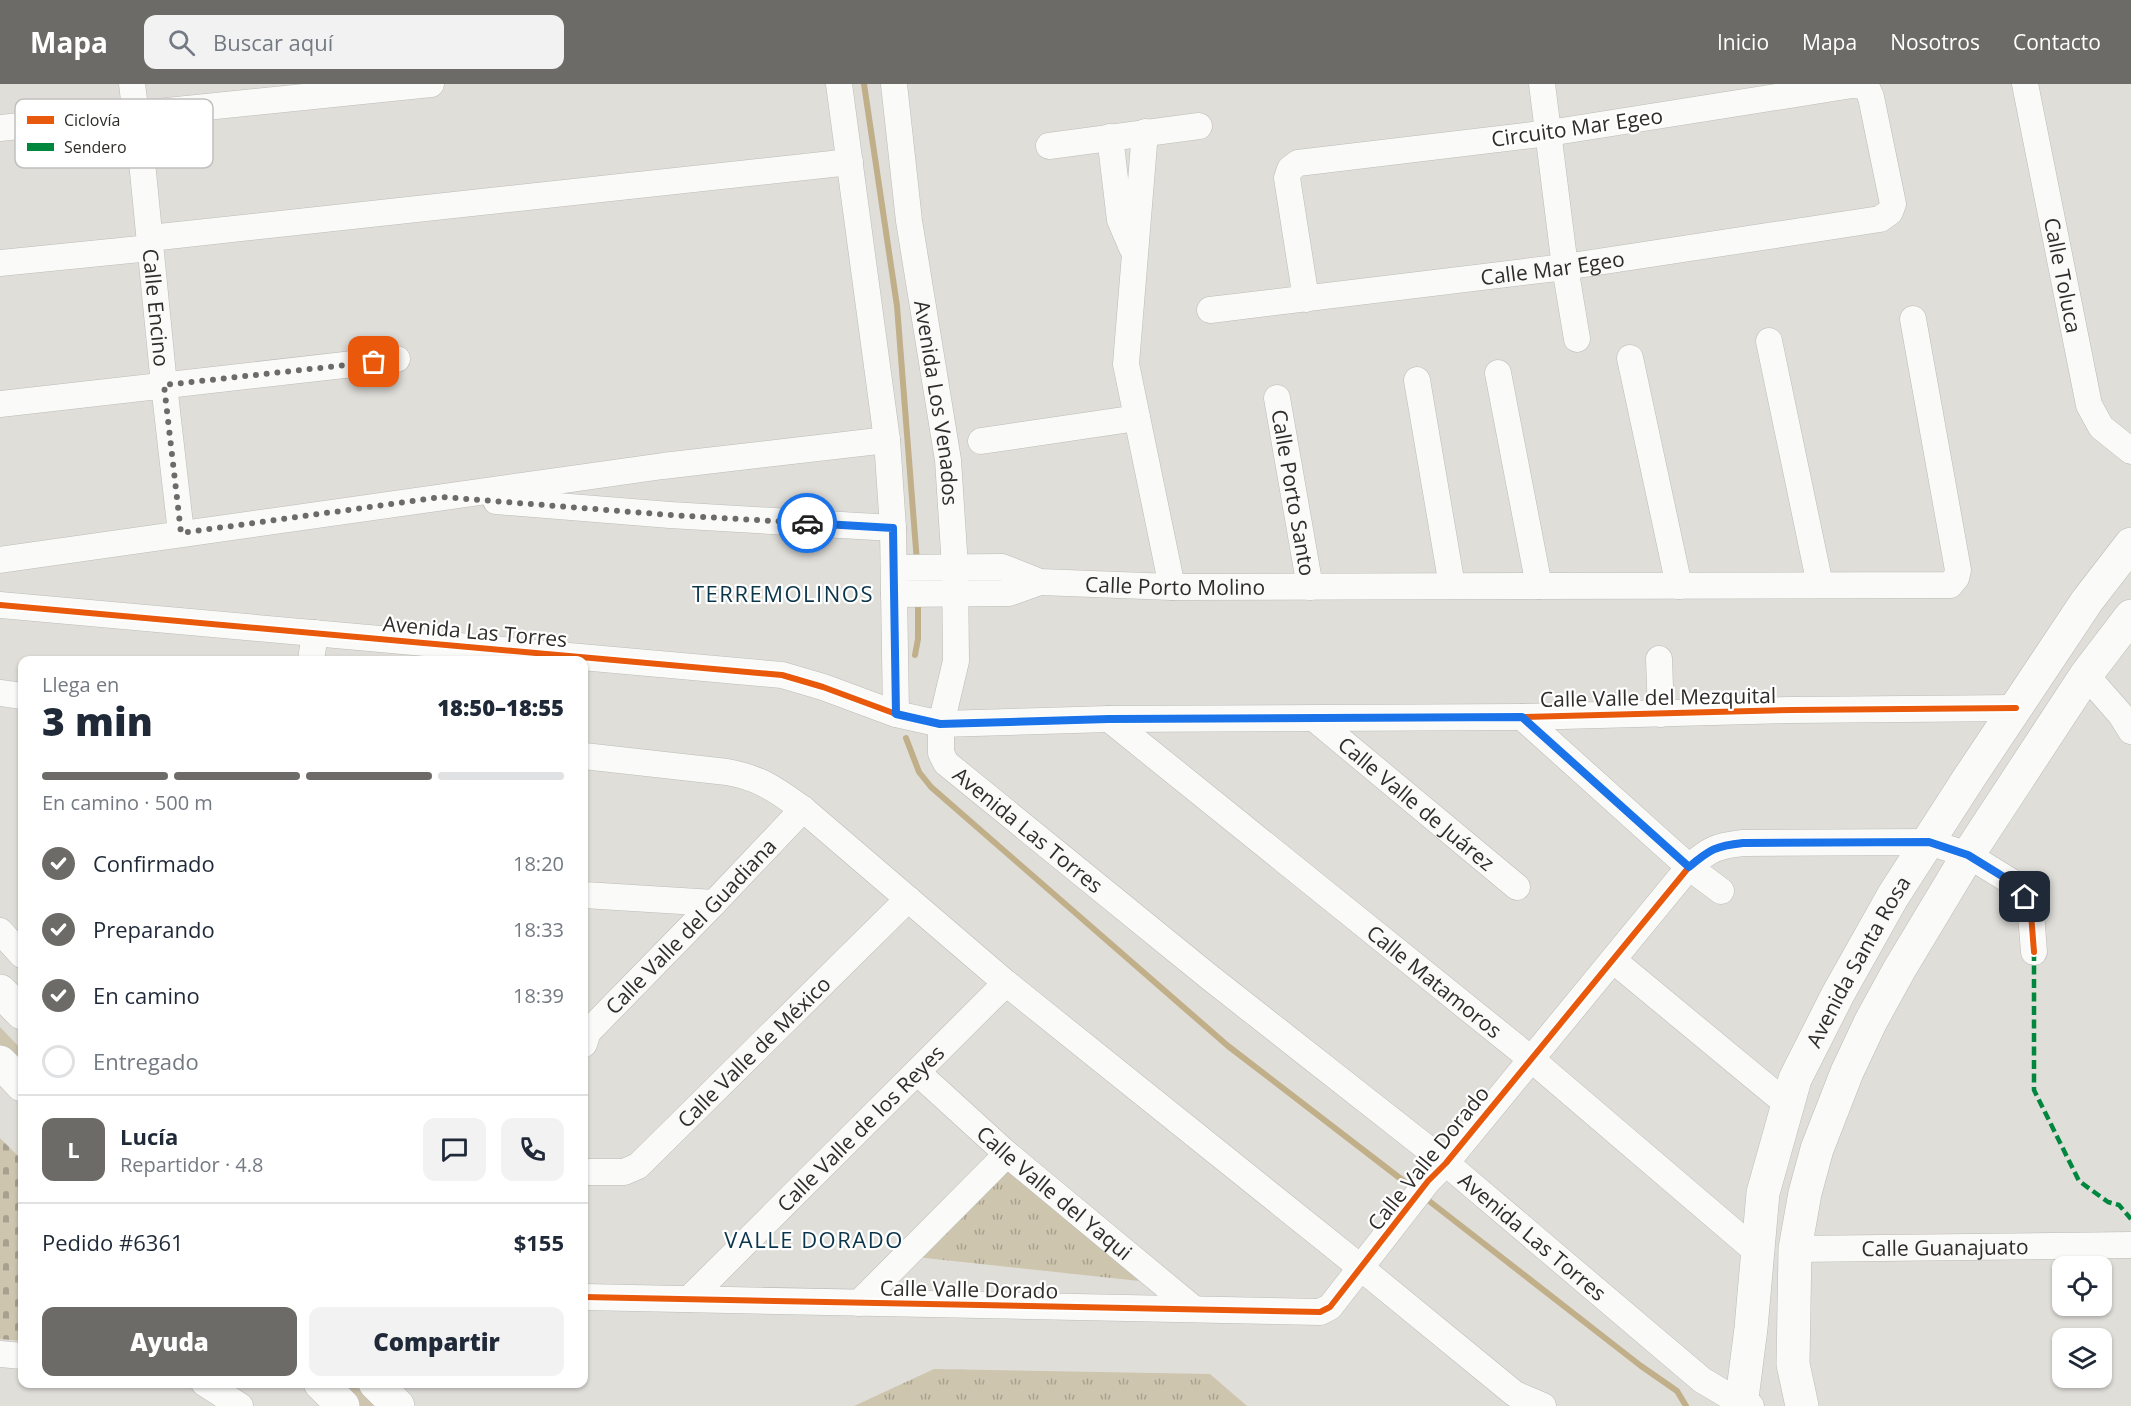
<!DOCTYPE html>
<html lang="es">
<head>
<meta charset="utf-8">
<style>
	body { margin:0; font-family:"Open Sans",sans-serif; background:#f2f2f3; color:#1f2937; height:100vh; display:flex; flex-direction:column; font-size:22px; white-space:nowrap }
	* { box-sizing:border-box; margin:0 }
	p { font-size:20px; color:#747a83 }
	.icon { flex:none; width:33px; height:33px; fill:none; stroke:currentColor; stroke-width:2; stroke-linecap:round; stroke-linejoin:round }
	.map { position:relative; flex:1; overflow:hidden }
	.details { position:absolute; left:18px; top:572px; width:570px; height:732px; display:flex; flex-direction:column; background:#fff; border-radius:12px; box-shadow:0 2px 4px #0004 }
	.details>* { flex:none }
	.fabs { position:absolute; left:2052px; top:1172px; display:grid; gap:12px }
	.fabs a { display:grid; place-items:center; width:60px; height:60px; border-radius:12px; background:#fff; box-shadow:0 2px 4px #0004; font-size:30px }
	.pin { position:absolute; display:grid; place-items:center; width:51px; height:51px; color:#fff; margin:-26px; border-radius:12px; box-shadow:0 3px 9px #0006 }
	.courier { position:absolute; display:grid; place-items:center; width:60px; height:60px; margin:-30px; border:4px solid #1a73e8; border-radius:50%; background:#fff; color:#222; box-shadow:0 2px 8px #0007 }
	.overview em { font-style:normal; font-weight:800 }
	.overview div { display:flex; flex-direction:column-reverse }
	.overview { display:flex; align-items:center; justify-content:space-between; height:102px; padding:0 24px }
	h1 { font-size:39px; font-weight:800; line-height:45px }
	.bar { display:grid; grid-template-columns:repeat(4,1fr); gap:9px 6px; align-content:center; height:72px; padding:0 24px }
	.bar i { height:8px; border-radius:4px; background:#e0e1e3 }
	.bar .current { background:#6d6b67 }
	.bar p { grid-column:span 4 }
	.line { display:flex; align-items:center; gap:15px; padding:0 24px; border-top:2px solid #e0e1e3 }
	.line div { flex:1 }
	.round { display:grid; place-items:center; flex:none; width:63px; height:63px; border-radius:12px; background:#f2f2f3 }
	ol { padding:0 24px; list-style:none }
	li { display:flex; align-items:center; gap:18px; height:66px }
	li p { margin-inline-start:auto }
	li .icon { padding:6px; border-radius:50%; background:#6d6b67; color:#fff; stroke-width:4 }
	li:last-child { color:#747a83 }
	li i { width:33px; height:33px; border:3px solid #e0e1e3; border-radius:50% }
	.action { display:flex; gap:12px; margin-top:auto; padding:12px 24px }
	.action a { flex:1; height:69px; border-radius:12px; background:#6d6b67; color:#fff; font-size:24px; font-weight:800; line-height:69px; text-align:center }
	.action a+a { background:#f2f2f3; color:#1f2937 }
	header { display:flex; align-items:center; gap:36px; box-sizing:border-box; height:84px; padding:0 30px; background:#6d6b67; color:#fff }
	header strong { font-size:28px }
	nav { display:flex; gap:33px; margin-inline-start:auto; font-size:21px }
	.search { width:420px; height:54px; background:#f2f2f3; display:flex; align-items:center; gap:15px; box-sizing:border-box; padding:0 21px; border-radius:12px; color:#747a83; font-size:22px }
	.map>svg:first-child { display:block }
</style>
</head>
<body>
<header>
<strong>Mapa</strong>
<div class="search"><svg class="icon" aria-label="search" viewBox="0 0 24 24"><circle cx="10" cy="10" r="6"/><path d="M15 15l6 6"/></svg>Buscar aquí</div>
<nav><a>Inicio</a><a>Mapa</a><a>Nosotros</a><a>Contacto</a></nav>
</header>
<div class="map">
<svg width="2131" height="1322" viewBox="0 0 2131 1322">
	<defs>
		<pattern id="grass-tufts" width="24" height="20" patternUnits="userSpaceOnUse" patternTransform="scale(1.5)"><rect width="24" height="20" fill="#cec5ae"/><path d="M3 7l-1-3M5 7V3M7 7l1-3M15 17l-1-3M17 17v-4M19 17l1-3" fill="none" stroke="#a8a08e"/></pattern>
		<pattern id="cemetery-stones" width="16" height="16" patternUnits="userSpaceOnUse" patternTransform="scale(1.5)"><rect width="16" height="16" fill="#cec5ae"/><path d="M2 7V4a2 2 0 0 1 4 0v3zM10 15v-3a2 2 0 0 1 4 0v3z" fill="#a8a08e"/></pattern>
	</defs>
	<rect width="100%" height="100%" fill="#e0ded9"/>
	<g fill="url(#grass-tufts)">
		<path d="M0,943L22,966V991L0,969Z"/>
		<path d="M995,1078L1158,1199L916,1173Z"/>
		<path d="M934,1285L1210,1290L1247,1322H854Z"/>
		<path d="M327,1299H353L376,1322H349Z"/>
	</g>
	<path fill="url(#cemetery-stones)" d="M0,1054L22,1076V1257L0,1255Z"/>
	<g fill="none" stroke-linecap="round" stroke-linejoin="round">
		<g stroke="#c0af89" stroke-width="6">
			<path d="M864,0L897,222L917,478"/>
			<path d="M915,571L918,555V515"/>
			<path d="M906,654L919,688L931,703L1228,962L1414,1105"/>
			<path d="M1424,1113L1641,1282L1677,1307L1686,1322"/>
		</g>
		<defs>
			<g id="minor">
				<path id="s1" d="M132,0L143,88L164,301L181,449"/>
				<path d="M839,0L887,356L893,444L896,630"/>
				<path id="s2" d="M894,0L909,137L948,376L955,483L956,577L941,640V669L946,679L1208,892L1446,1079L1702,1296L1742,1320L1751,1322"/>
				<path d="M1542,0L1565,183L1577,255"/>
				<path id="s3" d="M2025,0L2089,321L2101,343L2131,367"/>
				<path d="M0,44L431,0"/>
				<path d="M1145,48L1126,280L1172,503"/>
				<path d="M1110,53L1120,136L1132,164"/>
				<path d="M1049,62L1199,42"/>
				<path d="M150,154L850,78"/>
				<path d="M0,179L150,164"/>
				<path id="s4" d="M1210,226L1565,183L1880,135L1890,128L1893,120L1871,13L1866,2L1852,1L1549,49L1298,79L1290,85L1287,94L1306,215"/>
				<path d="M1769,257L1820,501"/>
				<path d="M1630,274L1679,502"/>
				<path d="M1498,289L1539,502"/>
				<path d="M1417,296L1452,502"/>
				<path id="s5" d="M1277,314L1310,503"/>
				<path d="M0,320L397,275"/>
				<path d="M981,357L1137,334"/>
				<path d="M496,417L670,431L893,444"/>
				<path d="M0,476L663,382L887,356"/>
				<path id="s6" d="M894,484L1002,483L1040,498L1172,503L1950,501L1956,494L1958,486L1913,235"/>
				<path d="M894,510L1009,509L1040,498"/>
				<path d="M0,521L782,591L823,603L896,630L941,640L1109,635L1522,633L1792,626L2016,624"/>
				<path d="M1659,575L1661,630"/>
				<path d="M311,576L315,549"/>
				<path d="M2086,591L2121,631L2131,647"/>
				<path d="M0,609L22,612"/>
				<path d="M1522,633L1689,783L1721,807"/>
				<path id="s7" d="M1109,635L1531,975L1756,1167"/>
				<path id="s8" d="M1315,635L1517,803"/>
				<path d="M584,672L727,688C761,694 776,706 803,725L1006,899L1360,1183L1515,1310L1543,1322"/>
				<path d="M584,811L714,819"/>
				<path d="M0,847L22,871"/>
				<path d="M1613,876L1787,1020"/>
				<path id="s9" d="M584,960L588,948L714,819L803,725"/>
				<path id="s10" d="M917,988L1007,1070L1194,1225"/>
				<path id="s11" d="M584,1088H624L638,1082L908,815"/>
				<path id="s12" d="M1795,1165L2131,1161"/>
				<path d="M584,1213L1320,1228L1330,1223L1428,1097L1446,1079L1689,783C1710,765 1716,762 1743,759L1929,758L1968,771L2015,800L2025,813L2031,830L2034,868"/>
				<path id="s13" d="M689,1215L1006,899"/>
				<path d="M859,1219L1007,1070"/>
				<path d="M0,1270L22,1272"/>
				<path d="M204,1299L240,1322"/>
			</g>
			<g id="major">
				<path id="s14" d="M1741,1322L1751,1244L1763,1109L1795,995L1838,910L1893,812L1969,694L2087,517L2131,460"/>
				<path d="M1802,1322L1793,1280L1795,1165L1805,1109L1817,1065L1847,988L1871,937L1899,886L1968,771L2086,591L2131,532"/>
			</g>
			<g id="highway">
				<path d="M0,907L22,929"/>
				<path d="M0,978L22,1001"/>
				<path d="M320,1299L343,1322"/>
				<path d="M375,1299L398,1322"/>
			</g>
		</defs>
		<use href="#minor" stroke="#bcbbb7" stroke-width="27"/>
		<use href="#major" stroke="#bcbbb7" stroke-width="34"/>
		<use href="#highway" stroke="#bcbbb7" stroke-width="34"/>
		<use href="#minor" stroke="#fafaf9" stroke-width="26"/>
		<use href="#major" stroke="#fafaf9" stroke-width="33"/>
		<use href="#highway" stroke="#fafaf9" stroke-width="33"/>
		<path stroke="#00873e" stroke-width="4.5" stroke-dasharray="9 4.5" stroke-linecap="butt" d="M2034,868V1006L2079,1097L2108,1118L2119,1121L2131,1135"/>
		<defs>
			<g id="cycleway">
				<path d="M0,521L782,591L823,603L896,630L941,640L1109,635L1522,633L1792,626L2016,624"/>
				<path d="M584,1213L1320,1228L1330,1223L1428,1097L1446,1079L1689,783C1710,765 1716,762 1743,759L1929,758L1968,771L2015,800L2025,813L2031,830L2034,868"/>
			</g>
		</defs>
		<use href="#cycleway" stroke="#fff" stroke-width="10"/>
		<use href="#cycleway" stroke="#e8590c" stroke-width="6"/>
	</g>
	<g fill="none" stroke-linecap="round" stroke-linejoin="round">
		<path stroke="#6d6b67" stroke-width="6" stroke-dasharray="0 10.8" d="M374,278L164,301L181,449L442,413L670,431L807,439"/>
		<path stroke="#1a73e8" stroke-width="8" d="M807,439L893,444L896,630L940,640L1109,635L1522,633L1689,783C1710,765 1716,762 1743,759L1929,758L1968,771L2015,800L2025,813"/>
	</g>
	<g text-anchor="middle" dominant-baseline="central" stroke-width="4.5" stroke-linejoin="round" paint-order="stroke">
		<g font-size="21" fill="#2f2d2a" stroke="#fff">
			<text transform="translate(1577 43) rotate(-8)">Circuito Mar Egeo</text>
			<text stroke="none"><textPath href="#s4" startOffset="345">Calle Mar Egeo</textPath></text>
			<text stroke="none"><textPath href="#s3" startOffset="195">Calle Toluca</textPath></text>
			<text stroke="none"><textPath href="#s1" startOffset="225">Calle Encino</textPath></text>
			<text stroke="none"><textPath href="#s2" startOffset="322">Avenida Los Venados</textPath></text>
			<text stroke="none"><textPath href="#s5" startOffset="96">Calle Porto Santo</textPath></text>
			<text stroke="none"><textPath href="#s6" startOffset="284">Calle Porto Molino</textPath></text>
			<text transform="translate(475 547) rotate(5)">Avenida Las Torres</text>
			<text transform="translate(1658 613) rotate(-1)">Calle Valle del Mezquital</text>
			<text stroke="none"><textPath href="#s8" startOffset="132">Calle Valle de Juárez</textPath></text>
			<text stroke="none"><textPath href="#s2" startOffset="792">Avenida Las Torres</textPath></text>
			<text stroke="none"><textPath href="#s9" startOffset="160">Calle Valle del Guadiana</textPath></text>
			<text stroke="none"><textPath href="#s14" startOffset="466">Avenida Santa Rosa</textPath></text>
			<text stroke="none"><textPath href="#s7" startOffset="418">Calle Matamoros</textPath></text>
			<text stroke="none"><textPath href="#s11" startOffset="218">Calle Valle de México</textPath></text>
			<text stroke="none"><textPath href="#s13" startOffset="242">Calle Valle de los Reyes</textPath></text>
			<text transform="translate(1428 1074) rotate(-51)">Calle Valle Dorado</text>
			<text stroke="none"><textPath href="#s10" startOffset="183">Calle Valle del Yaqui</textPath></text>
			<text stroke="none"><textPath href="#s2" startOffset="1440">Avenida Las Torres</textPath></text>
			<text stroke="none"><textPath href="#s12" startOffset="150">Calle Guanajuato</textPath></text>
			<text transform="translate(969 1205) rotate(1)">Calle Valle Dorado</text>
		</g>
		<g font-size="22" letter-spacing="1.5" fill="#0a354b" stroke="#fff">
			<text x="783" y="509">TERREMOLINOS</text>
			<text x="814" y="1155">VALLE DORADO</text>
		</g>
	</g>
	<rect x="15" y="15" width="198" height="69" rx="9" fill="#fff" stroke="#c1c0bf" stroke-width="1.5"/>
	<rect x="27" y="32" width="27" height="8" fill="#e8590c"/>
	<rect x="27" y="59" width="27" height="8" fill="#00873e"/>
	<g font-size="16" fill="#2f2d2a">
		<text x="64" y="42">Ciclovía</text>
		<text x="64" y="69">Sendero</text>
	</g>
</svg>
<div class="fabs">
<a><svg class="icon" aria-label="locate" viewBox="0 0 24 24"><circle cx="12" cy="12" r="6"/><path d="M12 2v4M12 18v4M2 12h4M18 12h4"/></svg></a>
<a><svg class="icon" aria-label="layers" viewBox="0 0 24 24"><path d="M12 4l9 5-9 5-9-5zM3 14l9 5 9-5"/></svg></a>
</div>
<div class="pin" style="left:374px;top:278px;background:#ea580c"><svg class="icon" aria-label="bag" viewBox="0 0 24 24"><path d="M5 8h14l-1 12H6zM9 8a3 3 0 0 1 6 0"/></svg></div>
<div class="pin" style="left:2025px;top:813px;background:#1f2937"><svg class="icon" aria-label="home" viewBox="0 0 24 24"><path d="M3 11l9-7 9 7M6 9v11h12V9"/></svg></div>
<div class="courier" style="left:807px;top:439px"><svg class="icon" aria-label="car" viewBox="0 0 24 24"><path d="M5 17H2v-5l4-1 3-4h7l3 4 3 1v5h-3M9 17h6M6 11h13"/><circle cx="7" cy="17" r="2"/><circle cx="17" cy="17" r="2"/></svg></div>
<section class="details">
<div class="overview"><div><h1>3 min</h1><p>Llega en</p></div><em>18:50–18:55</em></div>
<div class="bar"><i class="current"></i><i class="current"></i><i class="current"></i><i></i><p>En camino · 500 m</p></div>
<ol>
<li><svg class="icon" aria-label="check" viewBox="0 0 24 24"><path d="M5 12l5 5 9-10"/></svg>Confirmado<p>18:20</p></li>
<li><svg class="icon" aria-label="check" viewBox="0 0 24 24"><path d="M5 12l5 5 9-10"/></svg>Preparando<p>18:33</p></li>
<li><svg class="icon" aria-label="check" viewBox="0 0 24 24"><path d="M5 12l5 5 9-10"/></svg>En camino<p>18:39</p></li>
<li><i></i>Entregado</li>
</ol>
<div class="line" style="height:108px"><b class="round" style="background:#6d6b67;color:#fff">L</b><div><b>Lucía</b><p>Repartidor · 4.8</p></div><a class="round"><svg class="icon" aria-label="chat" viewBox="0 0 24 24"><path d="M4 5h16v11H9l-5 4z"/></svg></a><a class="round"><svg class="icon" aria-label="phone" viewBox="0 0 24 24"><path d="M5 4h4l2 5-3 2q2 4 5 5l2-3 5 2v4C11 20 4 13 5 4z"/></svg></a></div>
<div class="line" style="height:78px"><div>Pedido #6361</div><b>$155</b></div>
<div class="action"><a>Ayuda</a><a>Compartir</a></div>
</section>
</div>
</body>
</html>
